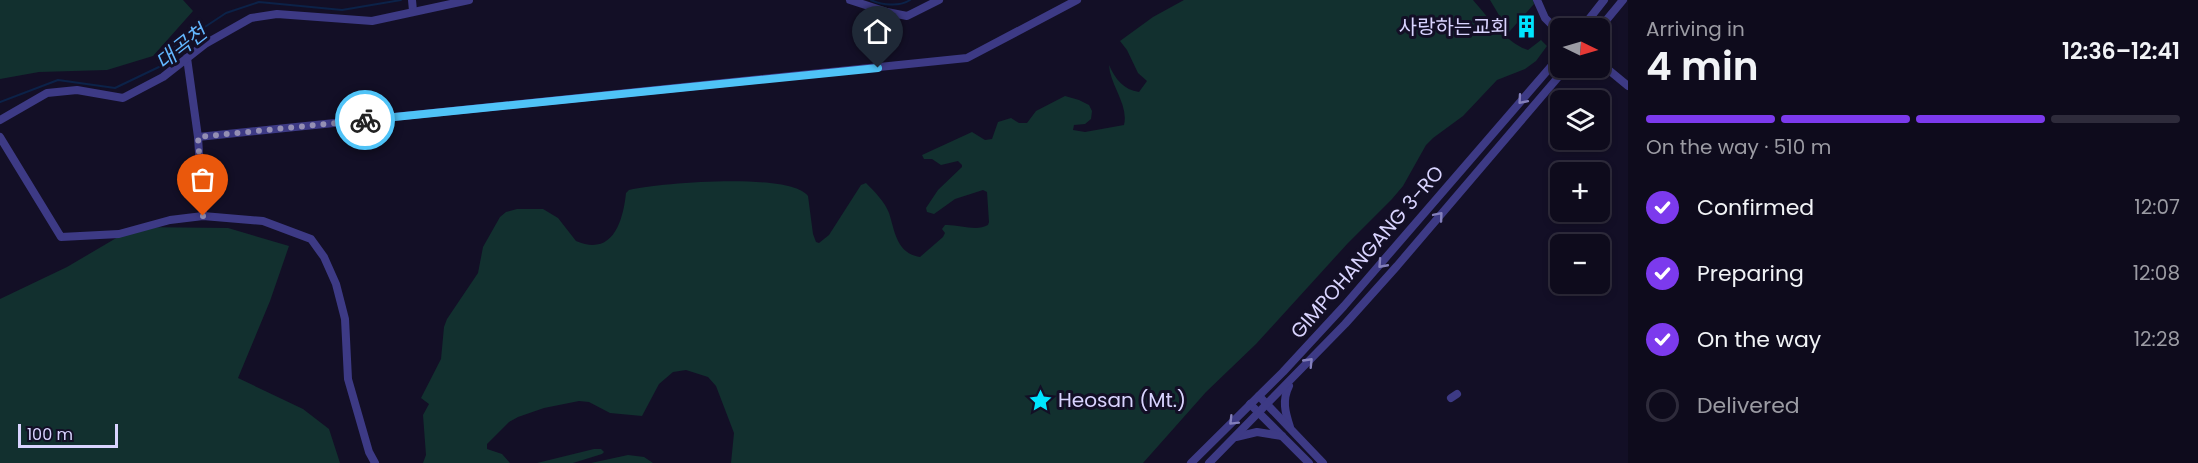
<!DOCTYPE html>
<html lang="en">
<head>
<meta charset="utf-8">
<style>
	body { margin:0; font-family:Poppins,"Noto Sans KR",sans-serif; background:#171425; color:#f1f3f6; height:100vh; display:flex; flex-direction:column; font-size:22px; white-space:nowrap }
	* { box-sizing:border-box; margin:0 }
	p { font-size:20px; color:#9b9ba3 }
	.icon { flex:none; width:33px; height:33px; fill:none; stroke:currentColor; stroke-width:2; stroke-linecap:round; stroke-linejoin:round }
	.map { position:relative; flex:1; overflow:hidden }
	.drawer { display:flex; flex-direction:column; background:#0e0b1c; width:570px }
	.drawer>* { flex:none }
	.needle { width:39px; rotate:95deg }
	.buttons { position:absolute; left:1550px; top:18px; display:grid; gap:12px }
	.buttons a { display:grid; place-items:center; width:60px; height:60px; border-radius:9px; background:#0e0b1c; box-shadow:0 3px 9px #0003,0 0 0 2px #2e2b3b; font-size:30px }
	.scale { position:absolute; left:18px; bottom:15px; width:100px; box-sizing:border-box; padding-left:6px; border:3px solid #d9d4ff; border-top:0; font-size:16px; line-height:21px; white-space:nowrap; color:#d9d4ff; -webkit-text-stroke:4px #130f26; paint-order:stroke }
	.pin { position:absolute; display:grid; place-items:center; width:51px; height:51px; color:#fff; margin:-62px -26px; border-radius:50% 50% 50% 0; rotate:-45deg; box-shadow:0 0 6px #0007 }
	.pin .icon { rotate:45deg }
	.courier { position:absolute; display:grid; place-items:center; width:60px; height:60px; margin:-30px; border:4px solid #4fc3f7; border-radius:50%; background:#fff; color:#222; box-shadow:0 2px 8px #0007 }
	.overview em { font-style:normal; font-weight:600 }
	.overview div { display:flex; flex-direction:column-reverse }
	.overview { display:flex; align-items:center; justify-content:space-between; height:102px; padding:0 18px }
	h1 { font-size:39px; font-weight:600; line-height:45px }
	.bar { display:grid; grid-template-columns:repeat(4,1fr); gap:9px 6px; align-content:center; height:72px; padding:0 18px }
	.bar i { height:8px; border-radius:4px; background:#2e2b3b }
	.bar .current { background:#7c3aed }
	.bar p { grid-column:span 4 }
	ol { padding:0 18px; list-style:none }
	li { display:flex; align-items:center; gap:18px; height:66px }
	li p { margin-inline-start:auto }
	li .icon { padding:6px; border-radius:50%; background:#7c3aed; color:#fff; stroke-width:4 }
	li:last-child { color:#9b9ba3 }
	li i { width:33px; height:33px; border:3px solid #2e2b3b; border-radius:50% }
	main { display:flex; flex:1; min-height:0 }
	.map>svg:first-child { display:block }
</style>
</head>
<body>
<main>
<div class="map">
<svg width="1628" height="463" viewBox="0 0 1628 463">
	<rect width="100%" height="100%" fill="#130f26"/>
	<g fill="#12302f">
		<path d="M0,0H183L193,11L153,56L107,70L39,72L0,79Z"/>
		<path d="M1184,0H1473C1488,17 1506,43 1528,50L1541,40L1547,46L1536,61L1525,69L1497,80L1463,116L1433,138L1426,145L1403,186L1392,199L1348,243L1256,344L1206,392L1143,463H731L734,433L716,386L708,377L686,370L673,372L659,384L642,416L610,413L589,402L579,401L544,408L518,417L509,422L487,444V449L502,454L510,463H423L426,455L423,415L429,404L421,398L441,359L444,327L447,319L478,273L483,247L500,217L506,212L517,209H543L558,218L576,241C613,257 623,221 626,193L629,190C659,183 790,172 808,196L813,234L816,242L819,243L829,235L861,185L866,183C874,191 885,202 889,213C895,231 896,253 920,257L943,237L945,233L942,229L945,225C958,224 976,232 988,225L989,222L987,192L983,190L955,199L934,214L927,212L926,208L938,190L962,167V165L958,161L941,165L932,159H924L922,155L972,132L985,140L992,139L998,122L1011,118L1019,123H1027L1036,111L1065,96L1079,100L1089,105L1092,111L1091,119L1085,124L1074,125L1073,130L1085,132L1124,125C1129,105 1110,85 1109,65C1115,79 1124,90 1139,92L1147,81L1138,73L1127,50L1120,41L1153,17Z"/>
		<path d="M1490,0H1533L1534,4L1509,32Z"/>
		<path d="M135,227L228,228L289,246L270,301L238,378L303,409L329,429L340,463H0V299L67,267Z"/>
		<path d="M594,449H601L604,452L602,454L573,463H537Z"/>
		<path d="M628,455L644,457L653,463H591Z"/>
	</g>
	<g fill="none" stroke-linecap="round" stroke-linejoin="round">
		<g stroke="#0c2248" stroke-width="2">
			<path d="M871,0C881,5 900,7 910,0"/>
			<path d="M0,102L58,80L115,88L161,66L173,48L226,13L259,2L342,10L401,0"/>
		</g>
		<g stroke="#3d3a85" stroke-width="8">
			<path d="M412,0L413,11"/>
			<path d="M850,0L887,12L907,16L939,0"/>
			<path d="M1537,0L1545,18L1560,33"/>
			<path d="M1582,28L1604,0"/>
			<path d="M1599,29L1623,0"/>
			<path d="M187,58L198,137L203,216"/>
			<path d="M1599,62L1628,86"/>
			<path d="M0,120L47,93L77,90L123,98L163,77L205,44L251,18L277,14L372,21L469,0"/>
			<path d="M0,137L61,237L119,234L170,220L203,216L263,221L311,239L324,257L336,284L345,319L348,379L369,452L375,463"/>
			<path d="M198,137L967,58L1077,0"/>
			<path d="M1289,386C1282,400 1285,412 1290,427"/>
			<path d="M1259,396L1323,463"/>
			<path d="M1451,398L1457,394"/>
			<path d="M1250,404L1309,463"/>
			<path d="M1236,437L1257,432L1282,436"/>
			<path d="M1191,463L1283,372L1344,306L1560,56"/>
			<path d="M1209,463L1345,324L1397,266L1566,68"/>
		</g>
	</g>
	<defs><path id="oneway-chevron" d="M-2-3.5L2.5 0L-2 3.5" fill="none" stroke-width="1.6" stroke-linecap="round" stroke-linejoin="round" transform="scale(1.5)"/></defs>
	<g stroke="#837fbc">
		<use href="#oneway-chevron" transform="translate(1522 100) rotate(131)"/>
		<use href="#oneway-chevron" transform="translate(1439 216) rotate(-50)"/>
		<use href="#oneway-chevron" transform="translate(1382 264) rotate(132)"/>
		<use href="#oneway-chevron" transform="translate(1309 362) rotate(-46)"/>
		<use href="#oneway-chevron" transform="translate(1233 421) rotate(135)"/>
	</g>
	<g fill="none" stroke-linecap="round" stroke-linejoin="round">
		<path stroke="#948fb3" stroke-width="6" stroke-dasharray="0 10.8" d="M203,216L198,137L365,120"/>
		<path stroke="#4fc3f7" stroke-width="8" d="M365,120L878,68"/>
	</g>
	<defs>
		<symbol id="building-bare" viewBox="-9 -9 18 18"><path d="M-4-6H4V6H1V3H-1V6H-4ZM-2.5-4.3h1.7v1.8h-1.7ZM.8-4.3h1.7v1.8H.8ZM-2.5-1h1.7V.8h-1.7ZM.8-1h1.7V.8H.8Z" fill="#00e5ff" stroke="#130f26" stroke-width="2.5" paint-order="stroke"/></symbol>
		<symbol id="sight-bare" viewBox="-9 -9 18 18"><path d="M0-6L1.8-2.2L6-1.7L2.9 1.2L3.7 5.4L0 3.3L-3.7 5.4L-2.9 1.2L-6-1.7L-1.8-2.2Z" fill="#00e5ff" stroke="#130f26" stroke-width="2.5" paint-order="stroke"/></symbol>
	</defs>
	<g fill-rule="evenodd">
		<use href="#building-bare" x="1510" y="10" width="33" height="33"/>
		<use href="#sight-bare" x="1024" y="384" width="33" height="33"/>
	</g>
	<g text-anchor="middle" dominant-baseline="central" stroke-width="6" stroke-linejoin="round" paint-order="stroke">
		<g font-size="20" fill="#d9d4ff" stroke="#130f26" text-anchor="end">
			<text x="1509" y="27">사랑하는교회</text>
			<text x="1058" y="400" text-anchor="start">Heosan (Mt.)</text>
		</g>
		<g font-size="20" fill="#d9d4ff" stroke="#130f26">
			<text transform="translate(1367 252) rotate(-49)">GIMPOHANGANG 3-RO</text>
		</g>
		<g font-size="21" font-style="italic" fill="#62b6ff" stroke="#130f26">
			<text transform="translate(181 47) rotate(-38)">대곡천</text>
		</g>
	</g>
</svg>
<div class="buttons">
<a><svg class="needle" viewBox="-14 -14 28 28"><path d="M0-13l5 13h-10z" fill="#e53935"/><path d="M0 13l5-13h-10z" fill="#9b9ba3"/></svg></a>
<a><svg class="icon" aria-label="layers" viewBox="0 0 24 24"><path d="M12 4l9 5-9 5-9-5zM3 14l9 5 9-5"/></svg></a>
<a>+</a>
<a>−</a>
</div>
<div class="scale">100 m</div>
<div class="pin" style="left:203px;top:216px;background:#ea580c"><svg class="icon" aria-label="bag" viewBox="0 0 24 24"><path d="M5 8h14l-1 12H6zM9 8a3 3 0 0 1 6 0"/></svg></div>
<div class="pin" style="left:878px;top:68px;background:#1f2937"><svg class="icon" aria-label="home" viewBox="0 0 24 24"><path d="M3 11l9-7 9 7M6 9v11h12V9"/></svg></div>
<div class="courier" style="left:365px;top:120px"><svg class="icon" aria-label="bike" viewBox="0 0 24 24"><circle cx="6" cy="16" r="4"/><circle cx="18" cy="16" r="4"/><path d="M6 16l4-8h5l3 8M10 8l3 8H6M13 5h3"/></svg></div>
</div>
<section class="drawer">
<div class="overview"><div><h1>4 min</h1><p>Arriving in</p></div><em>12:36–12:41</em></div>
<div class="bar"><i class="current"></i><i class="current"></i><i class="current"></i><i></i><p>On the way · 510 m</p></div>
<ol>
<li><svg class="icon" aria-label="check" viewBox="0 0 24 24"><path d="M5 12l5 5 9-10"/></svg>Confirmed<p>12:07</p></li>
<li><svg class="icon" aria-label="check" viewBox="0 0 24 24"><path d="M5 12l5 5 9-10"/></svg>Preparing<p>12:08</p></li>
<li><svg class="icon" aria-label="check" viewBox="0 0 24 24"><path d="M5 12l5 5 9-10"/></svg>On the way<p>12:28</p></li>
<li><i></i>Delivered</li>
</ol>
</section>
</main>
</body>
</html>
